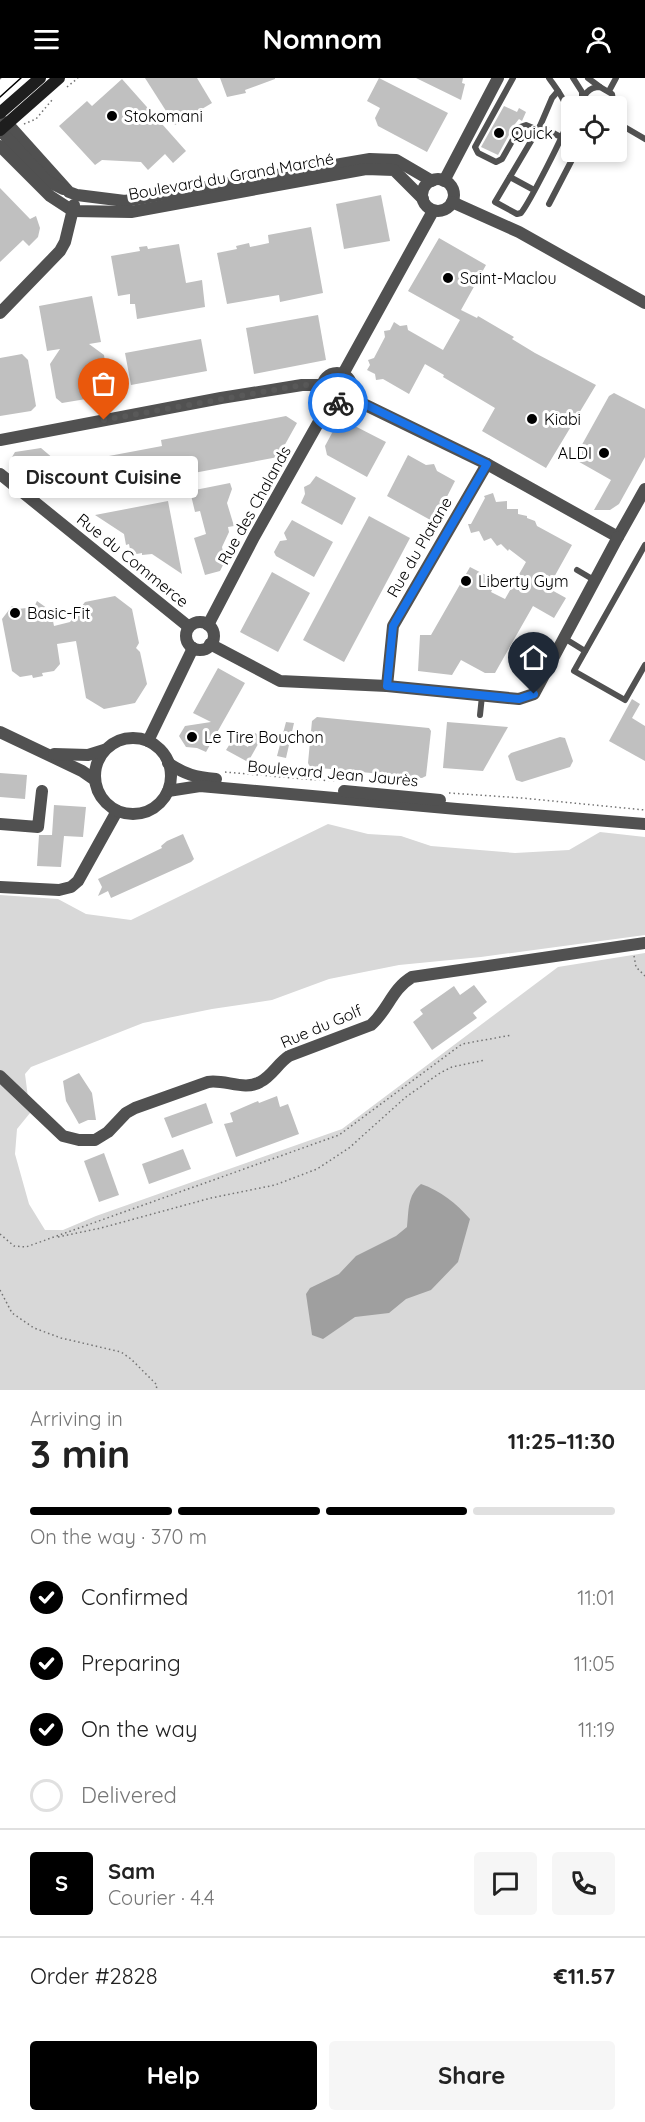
<!DOCTYPE html>
<html lang="en">
<head>
<meta charset="utf-8">
<style>
	body { margin:0; font-family:Quicksand,sans-serif; background:#f6f6f6; color:#222; height:100vh; display:flex; flex-direction:column; font-size:22px; white-space:nowrap }
	* { box-sizing:border-box; margin:0 }
	p { font-size:20px; color:#767676 }
	.icon { flex:none; width:33px; height:33px; fill:none; stroke:currentColor; stroke-width:2; stroke-linecap:round; stroke-linejoin:round }
	.map { position:relative; height:1312px; overflow:hidden }
	.details { display:flex; flex-direction:column; background:#fff; flex:1 }
	.details>* { flex:none }
	.fabs { position:absolute; left:561px; top:18px; display:grid; gap:12px }
	.fabs a { display:grid; place-items:center; width:66px; height:66px; border-radius:6px; background:#fff; box-shadow:0 3px 9px #0003; font-size:30px }
	.pin { position:absolute; display:grid; place-items:center; width:51px; height:51px; color:#fff; margin:-62px -26px; border-radius:50% 50% 50% 0; rotate:-45deg; box-shadow:0 0 6px #0007 }
	.pin .icon { rotate:45deg }
	.courier { position:absolute; display:grid; place-items:center; width:60px; height:60px; margin:-30px; border:4px solid #1a73e8; border-radius:50%; background:#fff; color:#222; box-shadow:0 2px 8px #0007 }
	.bubble { position:absolute; height:42px; border-radius:6px; background:#fff; box-shadow:0 3px 9px #0003; font-size:20px; font-weight:800; line-height:42px; text-align:center }
	.head em { font-style:normal; font-weight:800 }
	.head div { display:flex; flex-direction:column-reverse }
	.head { display:flex; align-items:center; justify-content:space-between; height:102px; padding:0 30px }
	h1 { font-size:39px; font-weight:800; line-height:45px }
	.bar { display:grid; grid-template-columns:repeat(4,1fr); gap:9px 6px; align-content:center; height:72px; padding:0 30px }
	.bar i { height:8px; border-radius:4px; background:#e0e0e0 }
	.bar .on { background:#000 }
	.bar p { grid-column:span 4 }
	.line { display:flex; align-items:center; gap:15px; padding:0 30px; border-top:2px solid #e0e0e0 }
	.line div { flex:1 }
	.round { display:grid; place-items:center; flex:none; width:63px; height:63px; border-radius:6px; background:#f6f6f6 }
	ol { padding:0 30px; list-style:none }
	li { display:flex; align-items:center; gap:18px; height:66px }
	li p { margin-inline-start:auto }
	li .icon { padding:6px; border-radius:50%; background:#000; color:#fff; stroke-width:4 }
	li:last-child { color:#767676 }
	li i { width:33px; height:33px; border:3px solid #e0e0e0; border-radius:50% }
	.button { display:flex; gap:12px; margin-top:auto; padding:12px 30px }
	.button a { flex:1; height:69px; border-radius:6px; background:#000; color:#fff; font-size:24px; font-weight:800; line-height:69px; text-align:center }
	.button a+a { background:#f6f6f6; color:#222 }
	header { display:flex; justify-content:space-between; align-items:center; height:78px; padding:0 30px; background:#000; color:#fff; font-size:27px; font-weight:800 }
	.map>svg:first-child { display:block }
</style>
</head>
<body>
<header><svg class="icon" aria-label="menu" viewBox="0 0 24 24"><path d="M4 6h16M4 12h16M4 18h16"/></svg>Nomnom<svg class="icon" aria-label="person" viewBox="0 0 24 24"><circle cx="12" cy="8" r="4"/><path d="M4 21q1-7 8-7t8 7"/></svg></header>
<div class="map">
<svg width="645" height="1312" viewBox="0 0 645 1312">
	<rect width="100%" height="100%" fill="#fff"/>
	<path fill="#d8d8d8" d="M328,746L368,756L401,758L431,768L515,775L569,772L600,754L645,759V857L481,879L399,887L329,901L272,922L212,931L143,945L31,989L25,996L30,1035L17,1051L15,1076L29,1126L45,1152H63L96,1138L342,1051L558,889L645,875V1312H0V817L58,821L86,836L131,842Z"/>
	<path fill="#9f9f9f" d="M421,1106C441,1113 456,1125 470,1141L458,1184L431,1212L406,1221L389,1235L355,1239L323,1261L312,1257L306,1216L310,1210L339,1196L356,1178L396,1158L407,1149C409,1132 407,1118 421,1106Z"/>
	<g fill="#c0c0c0">
		<path d="M145,0H197L212,25L175,47Z"/>
		<path d="M220,0H275V1L245,12L246,15L227,19Z"/>
		<path d="M379,0L448,35L427,74L378,48L375,40L380,30L367,23Z"/>
		<path d="M416,0H463L462,5L465,6L461,22Z"/>
		<path d="M122,1L186,73L173,85L165,76L148,92L141,84L102,82L95,87L59,48L87,23L92,28Z"/>
		<path d="M504,28L517,34L519,30L526,34L522,43L519,41L515,46L498,77L481,69Z"/>
		<path d="M0,110L30,141L36,138L40,150L38,159L29,168L23,162L0,184Z"/>
		<path d="M381,117L390,163L344,171L336,126Z"/>
		<path d="M311,149L323,215L280,224L279,217L227,226L217,175L237,171L236,168L249,165L250,169L269,165L268,157Z"/>
		<path d="M439,160L486,187L461,232L477,240L478,238L514,259L512,261L535,275L596,307L546,390L482,353L495,330L443,299L444,297L425,286L409,316L383,301L376,302L375,296L367,292L370,287L368,282L374,280L385,259L384,253L390,252L394,244L400,248L407,247L408,252L443,272L460,242L408,213Z"/>
		<path d="M179,166L186,205L202,202L205,229L137,241L135,226H130V216L118,218L111,178L140,173L139,169L147,168L148,171Z"/>
		<path d="M92,218L101,264L89,266L104,277L110,317L62,325L56,320L50,286L60,271L47,273L39,228Z"/>
		<path d="M318,237L326,282L254,296L246,250Z"/>
		<path d="M201,261L207,293L131,307L125,275Z"/>
		<path d="M22,276L28,282L36,328L31,333L0,338V280Z"/>
		<path d="M614,315L645,331V379L619,426L610,432H594L611,402L574,381L609,318Z"/>
		<path d="M286,338L297,345L278,379L61,420L12,379L15,374L41,370L61,387L162,368L161,362Z"/>
		<path d="M345,343L386,364L367,399L327,377L325,368L332,355L336,348L344,346Z"/>
		<path d="M408,377L426,387L434,386L437,393L455,403L434,444L387,418Z"/>
		<path d="M316,398L356,420L342,447L301,425L305,416L304,409L310,406Z"/>
		<path d="M230,405L232,411L227,425L234,448L228,449L229,454L222,469L223,474L221,478L223,487L220,493L205,497L194,460L206,456L200,433L195,434L190,413Z"/>
		<path d="M493,415L496,424L507,423V431H518V436L527,438V440L535,443L537,448L572,467L548,510L566,520L554,540L533,528L495,595H485L461,582L452,597L418,593L420,557H431L470,489L497,503L491,514L505,521L526,484L509,471L508,473L501,466L497,468L491,460L484,463L479,453L471,455L468,446H471L485,420L484,418Z"/>
		<path d="M168,423L182,496L152,476L142,477V475L131,477L129,466L126,467L124,456L95,437Z"/>
		<path d="M369,438L410,460L344,584L303,562Z"/>
		<path d="M292,442L333,464L314,499L276,478L274,474L280,463L287,462L284,455Z"/>
		<path d="M272,494L310,515L278,574L240,554Z"/>
		<path d="M115,518L132,531L139,565L136,570L140,574L147,606L135,625L104,631L86,620L76,563L57,566L60,586L54,593L42,595L43,598L33,600L32,597L20,599L12,593L2,541L12,528L18,531L34,529L37,523L51,533L54,548L70,544L85,524Z"/>
		<path d="M218,590L245,605L206,674L197,670L186,669L179,658L185,648L211,644L193,635Z"/>
		<path d="M632,621L640,626L632,640L645,648V683L609,663Z"/>
		<path d="M317,639L429,650L431,653L426,698L422,700L310,689L308,685L312,643Z"/>
		<path d="M286,644L294,645L286,680L277,678Z"/>
		<path d="M447,644L472,646L508,649L483,693L443,690Z"/>
		<path d="M255,655L262,659L248,684L226,672L233,661L248,669Z"/>
		<path d="M560,659L565,660L573,683L570,689L522,704L516,702L508,678L511,675Z"/>
		<path d="M0,695L27,697L25,721L0,719Z"/>
		<path d="M54,727L86,729L83,759L64,758L61,789L37,788L39,757H52Z"/>
		<path d="M183,756L194,781L191,784L111,820L108,813L98,818L102,809L98,801L162,770L161,768L167,763Z"/>
		<path d="M474,907L487,924L473,935L477,940L432,972L413,944L423,936L420,932L454,908L460,917Z"/>
		<path d="M79,995L92,1015L96,1042H88L79,1046L66,1023L63,1003Z"/>
		<path d="M277,1018L280,1029L288,1026L299,1056L236,1079L224,1046L233,1044L230,1035L258,1023L259,1025Z"/>
		<path d="M206,1025L213,1045L172,1060L164,1040Z"/>
		<path d="M183,1071L191,1091L149,1106L142,1086Z"/>
		<path d="M104,1075L119,1117L99,1124L84,1083Z"/>
	</g>
	<g fill="none" stroke-linecap="round" stroke-linejoin="round">
		<g stroke="#737373" stroke-width="1.5" stroke-dasharray="1.5 3" stroke-linecap="butt">
			<path d="M0,1L1,0"/>
			<path d="M67,9L78,0"/>
			<path d="M24,46L36,41L52,22"/>
			<path d="M225,694L315,702L340,703"/>
			<path d="M449,715L522,720L645,732"/>
			<path d="M634,878L636,889L645,898"/>
			<path d="M0,1156L14,1168L26,1169L339,1057L462,966L512,957"/>
			<path d="M58,1159L101,1150L211,1120L275,1107L317,1091L349,1070L406,1019L440,995L452,989L485,982"/>
			<path d="M0,1212L12,1235L34,1250L61,1260L121,1274L131,1281L157,1307L156,1312"/>
		</g>
		<g stroke="#515151" stroke-width="6">
			<path d="M513,0L475,69L478,75L496,84L502,81L520,49L526,47L538,52"/>
			<path d="M549,0C558,13 569,26 568,42C566,54 529,125 521,135L517,136L495,124L540,48L572,65"/>
			<path d="M573,0L582,14V21"/>
			<path d="M588,0L600,9"/>
			<path d="M609,13L616,0"/>
			<path d="M582,28C582,17 589,9 600,9L612,16L614,28"/>
			<path d="M616,44L645,61"/>
			<path d="M540,48L552,20L558,13"/>
			<path d="M510,99L534,112"/>
			<path d="M549,126L576,74"/>
			<path d="M645,467L574,593L625,622L645,587"/>
			<path d="M577,492L594,502"/>
			<path d="M564,560L585,573"/>
			<path d="M480,637L482,618"/>
		</g>
		<g stroke="#515151" stroke-width="12">
			<path d="M0,43L7,45L69,114L77,117L125,123L370,81L396,82L432,103"/>
			<path d="M0,52L47,103L63,111"/>
			<path d="M0,68L50,118L73,133L131,134L366,91L394,92L423,121"/>
			<circle cx="438" cy="117" r="16"/>
			<path d="M444,103L498,0"/>
			<path d="M452,124L519,154L645,225"/>
			<path d="M0,235L60,173L65,164L74,127"/>
			<circle cx="337" cy="310" r="15"/>
			<path d="M343,296L433,133"/>
			<path d="M349,319L487,386L618,459L645,411"/>
			<path d="M0,362L221,320L302,307H322"/>
			<path d="M0,396L189,549"/>
			<circle cx="200" cy="558" r="14"/>
			<path d="M208,547L254,459L330,324"/>
			<path d="M210,566L280,603L387,608L519,621L534,616L618,459"/>
			<path d="M387,608L393,548L487,386"/>
			<path d="M148,663L193,570"/>
			<path d="M0,746L38,749L42,713"/>
			<path d="M0,809L59,812L71,809L78,803L117,733"/>
			<path d="M0,998L63,1058L79,1062H95L108,1054L126,1035L135,1030L208,1004C224,1001 245,1013 260,1004C272,998 278,985 289,978L371,947C388,932 392,911 412,899L645,865"/>
		</g>
		<g stroke="#515151" stroke-width="12">
			<path d="M0,654L82,693L95,702"/>
			<circle cx="133" cy="698" r="38"/>
			<path d="M54,676L88,677L104,672"/>
			<path d="M168,685C186,697 195,699 216,701"/>
			<path d="M168,713L200,708L457,731L645,746"/>
			<path d="M344,713L440,722"/>
		</g>
		<g stroke="#1e1e1e" stroke-width="12">
			<path d="M0,35L40,0"/>
			<path d="M0,52L59,0"/>
		</g>
		<path stroke="#000" stroke-width="1.5" d="M0,19L21,0"/>
	</g>
	<g fill="none" stroke-linecap="round" stroke-linejoin="round">
		<path stroke="#595959" stroke-width="6" stroke-dasharray="0 10.8" d="M104,342L302,307H322C322,318 327,325 338,325"/>
		<path stroke="#1a73e8" stroke-width="8" d="M338,325L350,319L487,386L393,548L387,608L519,621L534,616"/>
	</g>
	<g fill="#000" stroke="#fff" stroke-width="2">
		<circle cx="112" cy="38" r="6"/>
		<circle cx="499" cy="55" r="6"/>
		<circle cx="448" cy="200" r="6"/>
		<circle cx="532" cy="341" r="6"/>
		<circle cx="604" cy="375" r="6"/>
		<circle cx="466" cy="503" r="6"/>
		<circle cx="15" cy="535" r="6"/>
		<circle cx="192" cy="659" r="6"/>
	</g>
	<g text-anchor="middle" dominant-baseline="central" stroke-width="6" stroke-linejoin="round" paint-order="stroke">
		<g font-size="16" fill="#000" stroke="#fff" text-anchor="start">
			<text x="124" y="38">Stokomani</text>
			<text x="511" y="55">Quick</text>
			<text x="460" y="200">Saint-Maclou</text>
			<text x="544" y="341">Kiabi</text>
			<text x="592" y="375" text-anchor="end">ALDI</text>
			<text x="478" y="503">Liberty Gym</text>
			<text x="27" y="535">Basic-Fit</text>
			<text x="204" y="659">Le Tire Bouchon</text>
		</g>
		<g font-size="16" fill="#000" stroke="#fff">
			<text transform="translate(231 98) rotate(-10)">Boulevard du Grand Marché</text>
			<text transform="translate(254 427) rotate(-61)">Rue des Chalands</text>
			<text transform="translate(419 469) rotate(-60)">Rue du Platane</text>
			<text transform="translate(133 482) rotate(39)">Rue du Commerce</text>
			<text transform="translate(333 695) rotate(5)">Boulevard Jean Jaurès</text>
			<text transform="translate(321 948) rotate(-23)">Rue du Golf</text>
		</g>
	</g>
</svg>
<div class="fabs">
<a><svg class="icon" aria-label="locate" viewBox="0 0 24 24"><circle cx="12" cy="12" r="6"/><path d="M12 2v4M12 18v4M2 12h4M18 12h4"/></svg></a>
</div>
<div class="pin" style="left:104px;top:342px;background:#ea580c"><svg class="icon" aria-label="bag" viewBox="0 0 24 24"><path d="M5 8h14l-1 12H6zM9 8a3 3 0 0 1 6 0"/></svg></div>
<div class="pin" style="left:534px;top:616px;background:#1f2937"><svg class="icon" aria-label="home" viewBox="0 0 24 24"><path d="M3 11l9-7 9 7M6 9v11h12V9"/></svg></div>
<div class="courier" style="left:338px;top:325px"><svg class="icon" aria-label="bike" viewBox="0 0 24 24"><circle cx="6" cy="16" r="4"/><circle cx="18" cy="16" r="4"/><path d="M6 16l4-8h5l3 8M10 8l3 8H6M13 5h3"/></svg></div>
<div class="bubble" style="left:9px;top:378px;width:189px">Discount Cuisine</div>
</div>
<section class="details">
<div class="head"><div><h1>3 min</h1><p>Arriving in</p></div><em>11:25–11:30</em></div>
<div class="bar"><i class="on"></i><i class="on"></i><i class="on"></i><i></i><p>On the way · 370 m</p></div>
<ol>
<li><svg class="icon" aria-label="check" viewBox="0 0 24 24"><path d="M5 12l5 5 9-10"/></svg>Confirmed<p>11:01</p></li>
<li><svg class="icon" aria-label="check" viewBox="0 0 24 24"><path d="M5 12l5 5 9-10"/></svg>Preparing<p>11:05</p></li>
<li><svg class="icon" aria-label="check" viewBox="0 0 24 24"><path d="M5 12l5 5 9-10"/></svg>On the way<p>11:19</p></li>
<li><i></i>Delivered</li>
</ol>
<div class="line" style="height:108px"><b class="round" style="background:#000;color:#fff">S</b><div><b>Sam</b><p>Courier · 4.4</p></div><a class="round"><svg class="icon" aria-label="chat" viewBox="0 0 24 24"><path d="M4 5h16v11H9l-5 4z"/></svg></a><a class="round"><svg class="icon" aria-label="phone" viewBox="0 0 24 24"><path d="M5 4h4l2 5-3 2q2 4 5 5l2-3 5 2v4C11 20 4 13 5 4z"/></svg></a></div>
<div class="line" style="height:78px"><div>Order #2828</div><b>€11.57</b></div>
<div class="button"><a>Help</a><a>Share</a></div>
</section>
</body>
</html>
